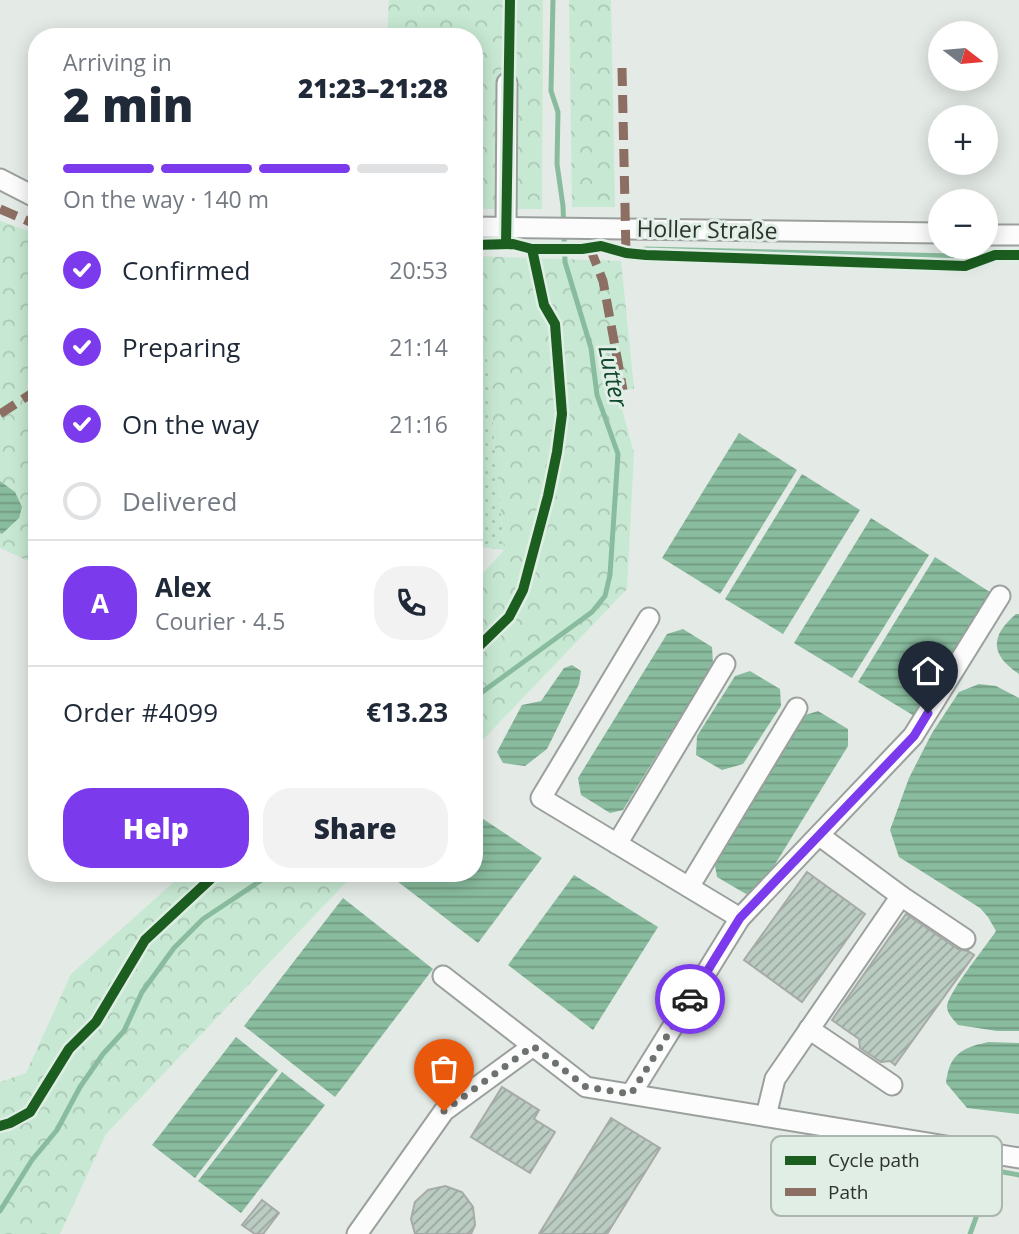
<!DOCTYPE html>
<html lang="en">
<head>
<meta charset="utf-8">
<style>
	body { margin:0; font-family:"Open Sans",sans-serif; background:#f2f2f3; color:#1f2937; height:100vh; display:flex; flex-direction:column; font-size:26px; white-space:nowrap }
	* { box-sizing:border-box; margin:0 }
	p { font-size:23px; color:#747a83 }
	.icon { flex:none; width:38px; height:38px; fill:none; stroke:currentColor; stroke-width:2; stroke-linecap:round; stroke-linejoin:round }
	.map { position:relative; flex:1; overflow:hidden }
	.drawer { position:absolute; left:28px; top:28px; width:455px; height:854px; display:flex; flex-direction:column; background:#fff; border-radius:28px; box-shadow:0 4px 18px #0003 }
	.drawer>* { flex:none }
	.needle { width:46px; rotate:106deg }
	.fabs { position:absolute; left:928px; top:21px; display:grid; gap:14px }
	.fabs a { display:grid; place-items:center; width:70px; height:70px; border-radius:50%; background:#fff; box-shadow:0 4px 18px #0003; font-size:35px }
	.pin { position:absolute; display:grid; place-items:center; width:60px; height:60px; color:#fff; margin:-72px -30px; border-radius:50% 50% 50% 0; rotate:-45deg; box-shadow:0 0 7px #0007 }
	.pin .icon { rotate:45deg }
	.courier { position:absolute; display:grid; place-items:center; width:70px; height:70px; margin:-35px; border:5px solid #7c3aed; border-radius:50%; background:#fff; color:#222; box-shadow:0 2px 9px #0007 }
	.summary em { font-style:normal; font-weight:800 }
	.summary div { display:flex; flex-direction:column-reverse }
	.summary { display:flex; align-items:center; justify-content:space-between; height:119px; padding:0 35px }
	h1 { font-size:46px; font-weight:800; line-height:52px }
	.bar { display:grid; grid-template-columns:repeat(4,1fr); gap:10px 7px; align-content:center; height:84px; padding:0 35px }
	.bar i { height:9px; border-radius:5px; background:#e0e1e3 }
	.bar .active { background:#7c3aed }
	.bar p { grid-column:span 4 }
	.line { display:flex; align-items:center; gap:18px; padding:0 35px; border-top:2px solid #e0e1e3 }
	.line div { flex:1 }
	.round { display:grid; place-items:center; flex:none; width:74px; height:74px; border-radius:28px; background:#f2f2f3 }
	ol { padding:0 35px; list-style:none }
	li { display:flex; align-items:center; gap:21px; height:77px }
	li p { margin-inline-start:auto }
	li .icon { padding:7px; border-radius:50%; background:#7c3aed; color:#fff; stroke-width:4 }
	li:last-child { color:#747a83 }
	li i { width:38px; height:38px; border:4px solid #e0e1e3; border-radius:50% }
	.cta { display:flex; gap:14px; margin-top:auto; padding:14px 35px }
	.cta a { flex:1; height:80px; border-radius:28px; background:#7c3aed; color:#fff; font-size:28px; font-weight:800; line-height:80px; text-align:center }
	.cta a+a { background:#f2f2f3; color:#1f2937 }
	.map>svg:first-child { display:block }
</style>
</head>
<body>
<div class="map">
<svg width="1019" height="1234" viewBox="0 0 1019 1234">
	<defs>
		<pattern id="grass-dots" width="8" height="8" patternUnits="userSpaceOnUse" patternTransform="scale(1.75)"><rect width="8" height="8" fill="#c7e9d3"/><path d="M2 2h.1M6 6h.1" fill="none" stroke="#abc8b5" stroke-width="1.8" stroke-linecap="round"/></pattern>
		<pattern id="forest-crowns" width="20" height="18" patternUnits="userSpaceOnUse" patternTransform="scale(1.75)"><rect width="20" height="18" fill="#c7e9d3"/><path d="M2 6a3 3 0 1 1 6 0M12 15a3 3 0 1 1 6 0" fill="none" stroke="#abc8b5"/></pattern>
		<pattern id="water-rules" width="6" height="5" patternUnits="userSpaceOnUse" patternTransform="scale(1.75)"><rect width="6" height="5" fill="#89bc9e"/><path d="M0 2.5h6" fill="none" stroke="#709981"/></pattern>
		<pattern id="building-hatch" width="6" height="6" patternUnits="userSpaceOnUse" patternTransform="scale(1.75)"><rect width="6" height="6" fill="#bbccc2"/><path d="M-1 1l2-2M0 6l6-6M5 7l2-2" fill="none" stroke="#98a69e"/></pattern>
	</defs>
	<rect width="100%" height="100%" fill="#e4eae6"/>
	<path fill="url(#grass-dots)" d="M474,348L487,354L504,550L474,546Z"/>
	<g fill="url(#forest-crowns)">
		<path d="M389,0H543L542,209H474V37H387Z"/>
		<path d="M569,0H611L615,207H572Z"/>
		<path d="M0,221L37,234V565L0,548V533L2,534L15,492L0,481Z"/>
		<path d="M474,256L621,261L634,389L617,391L634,453L627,589L474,749V583L504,550L487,354L474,348Z"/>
		<path d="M184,873H355L106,1134L60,1234H0V1082L26,1073L71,974Z"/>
	</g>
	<g fill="url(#water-rules)">
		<path d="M739,433L797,470L720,594L662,558Z"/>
		<path d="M802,474L860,510L783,634L725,599Z"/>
		<path d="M0,481L15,492L22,507L19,518L2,534L0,533Z"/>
		<path d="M871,518L929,555L852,678L794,643Z"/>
		<path d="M935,557L993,594L916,717L858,682Z"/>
		<path d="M1016,614H1019V674C990,655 990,636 1016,614Z"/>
		<path d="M683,629L712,647L713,664L623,810L610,813L581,795L578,778L667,634Z"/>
		<path d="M572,665L581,671L579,684L547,749L525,766L503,763L497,752L522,705L541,701L564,668Z"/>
		<path d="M750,671L780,689L781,706L743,764L722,770L696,755L697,736L735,676Z"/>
		<path d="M979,684L996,686L1019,698V1031H997L958,1025C954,1020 947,1014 947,1006C948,993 986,946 996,931L988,917L980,908L899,857L890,830L909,778L932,733L959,692Z"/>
		<path d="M818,711L848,729V746L758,892L746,894L717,877L714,860L802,716Z"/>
		<path d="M474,813L542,858L478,943L389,875L391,873H474Z"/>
		<path d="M574,875L658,927L593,1030L508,965Z"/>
		<path d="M343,898L433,969L335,1097L244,1026Z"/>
		<path d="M236,1037L278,1070L195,1178L152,1145Z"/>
		<path d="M988,1042L1019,1043V1114L967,1108L946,1083C949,1054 962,1048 988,1042Z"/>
		<path d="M282,1072L325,1105L241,1213L198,1181Z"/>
	</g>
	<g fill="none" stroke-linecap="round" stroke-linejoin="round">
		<g stroke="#89bc9e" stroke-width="5">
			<path d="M645,249L955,256"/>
			<path d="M474,698L592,612L605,596L610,575L618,454L597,395L591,348L565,262L563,206L557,164L558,112L551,91L553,0"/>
			<path d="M986,1169L1019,1175"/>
			<path d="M0,1211L32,1160L57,1130L80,1087L103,1054L124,1031L142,992L174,948L203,919L272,873"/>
			<path d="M970,1234L993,1171"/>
		</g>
	</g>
	<g fill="url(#building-hatch)" stroke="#a6aba8" stroke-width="2">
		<path d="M807,872L865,914L802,1002L744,960Z"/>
		<path d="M906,914L958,949L968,951L974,955L895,1065L890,1061L881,1062L860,1048L859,1039L832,1020Z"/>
		<path d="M502,1087L539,1110L534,1119L555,1132L530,1173L471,1137Z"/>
		<path d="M611,1118L660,1148L607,1234H539Z"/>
		<path d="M445,1186L462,1192L473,1207L475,1225L471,1234H415L411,1219L415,1202L428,1190Z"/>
		<path d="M262,1200L279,1213L263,1234H255L242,1225Z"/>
	</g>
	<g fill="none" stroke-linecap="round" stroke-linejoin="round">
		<defs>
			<g id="minor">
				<path d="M0,179L37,198"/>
				<path d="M474,227L940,233"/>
				<path d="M506,227L507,83"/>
				<path d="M985,235H1019"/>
				<path d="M649,618L541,798L740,918"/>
				<path d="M820,836L901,896L965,939"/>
				<path d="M617,844L725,664"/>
				<path d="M689,887L797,708"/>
				<path d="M443,976L586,1087L1019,1158"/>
				<path d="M809,1029L892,1085"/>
				<path d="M631,1094L740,918L913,736L1000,596"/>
				<path d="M766,1116L775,1079L901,896"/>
				<path d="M357,1234L444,1111L533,1046"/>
			</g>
		</defs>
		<use href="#minor" stroke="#9ba09d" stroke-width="23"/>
		<use href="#minor" stroke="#fbfcfb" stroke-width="19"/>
		<g stroke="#8d6e63" stroke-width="9" stroke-dasharray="18 9" stroke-linecap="butt">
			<path d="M622,68L626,253"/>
			<path d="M0,209L37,225"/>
			<path d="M590,248L603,281L623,390"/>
			<path d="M0,414L37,390"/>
		</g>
		<defs>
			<g id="cycleway">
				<path d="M506,244L510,0"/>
				<path d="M474,245L513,244L532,249H582L601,246L626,253L646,255L965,266L995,255H1019"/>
				<path d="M474,651L509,617L523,590L548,496L557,452L562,414L555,324L544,305L532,249"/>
				<path d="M0,1126L10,1123L30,1112L69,1049L96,1022L145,940L217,873"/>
			</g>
		</defs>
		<use href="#cycleway" stroke="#e0eee5" stroke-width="15"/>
		<use href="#cycleway" stroke="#1b5e20" stroke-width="10"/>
	</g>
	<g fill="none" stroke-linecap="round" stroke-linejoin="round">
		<path stroke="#6d726f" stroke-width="7" stroke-dasharray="0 12.6" d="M444,1111L533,1046L586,1087L631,1094L690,999"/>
		<path stroke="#7c3aed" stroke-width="9" d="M690,999L740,918L914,736L928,713"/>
	</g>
	<g text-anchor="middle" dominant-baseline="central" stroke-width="6" stroke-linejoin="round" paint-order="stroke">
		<g font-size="23" fill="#2d322f" stroke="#e0eee5">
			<text transform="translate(707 229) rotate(1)">Holler Straße</text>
		</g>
		<g font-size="24" font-style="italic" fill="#0f482c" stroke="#e0eee5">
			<text transform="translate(614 376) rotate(78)">Lutter</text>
		</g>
	</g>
	<rect x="771" y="1136" width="231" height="80" rx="10" fill="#e0eee5" stroke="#aab6ae" stroke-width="2"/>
	<rect x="785" y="1156" width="31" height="9" fill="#1b5e20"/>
	<rect x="785" y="1188" width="31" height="8" fill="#8d6e63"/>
	<g font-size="19" fill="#2d322f">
		<text x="828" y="1167">Cycle path</text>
		<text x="828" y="1199">Path</text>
	</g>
</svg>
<div class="fabs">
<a><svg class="needle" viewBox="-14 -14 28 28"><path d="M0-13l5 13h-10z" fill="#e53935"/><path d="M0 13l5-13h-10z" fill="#747a83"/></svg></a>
<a>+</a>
<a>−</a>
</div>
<div class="pin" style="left:444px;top:1111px;background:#ea580c"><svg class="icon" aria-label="bag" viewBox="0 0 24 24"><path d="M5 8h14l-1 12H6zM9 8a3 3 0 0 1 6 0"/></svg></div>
<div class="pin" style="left:928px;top:713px;background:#1f2937"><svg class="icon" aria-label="home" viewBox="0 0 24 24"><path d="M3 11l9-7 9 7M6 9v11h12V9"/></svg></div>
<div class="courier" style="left:690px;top:999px"><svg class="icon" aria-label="car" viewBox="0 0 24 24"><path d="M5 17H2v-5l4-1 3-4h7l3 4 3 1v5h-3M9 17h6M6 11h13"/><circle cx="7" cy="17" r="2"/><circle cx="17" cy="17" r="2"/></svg></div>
<section class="drawer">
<div class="summary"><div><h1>2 min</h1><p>Arriving in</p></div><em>21:23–21:28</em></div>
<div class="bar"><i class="active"></i><i class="active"></i><i class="active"></i><i></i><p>On the way · 140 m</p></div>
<ol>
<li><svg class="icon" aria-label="check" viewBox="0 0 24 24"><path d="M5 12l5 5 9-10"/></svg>Confirmed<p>20:53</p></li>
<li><svg class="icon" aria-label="check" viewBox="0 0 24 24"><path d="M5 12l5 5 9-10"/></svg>Preparing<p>21:14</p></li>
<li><svg class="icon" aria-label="check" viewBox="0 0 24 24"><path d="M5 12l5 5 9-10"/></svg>On the way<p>21:16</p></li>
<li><i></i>Delivered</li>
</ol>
<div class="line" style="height:126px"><b class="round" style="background:#7c3aed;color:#fff">A</b><div><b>Alex</b><p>Courier · 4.5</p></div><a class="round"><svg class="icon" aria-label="phone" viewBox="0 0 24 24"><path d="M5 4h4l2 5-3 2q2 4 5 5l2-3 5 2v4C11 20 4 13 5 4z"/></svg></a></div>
<div class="line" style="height:91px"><div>Order #4099</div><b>€13.23</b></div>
<div class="cta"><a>Help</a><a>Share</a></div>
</section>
</div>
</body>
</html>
